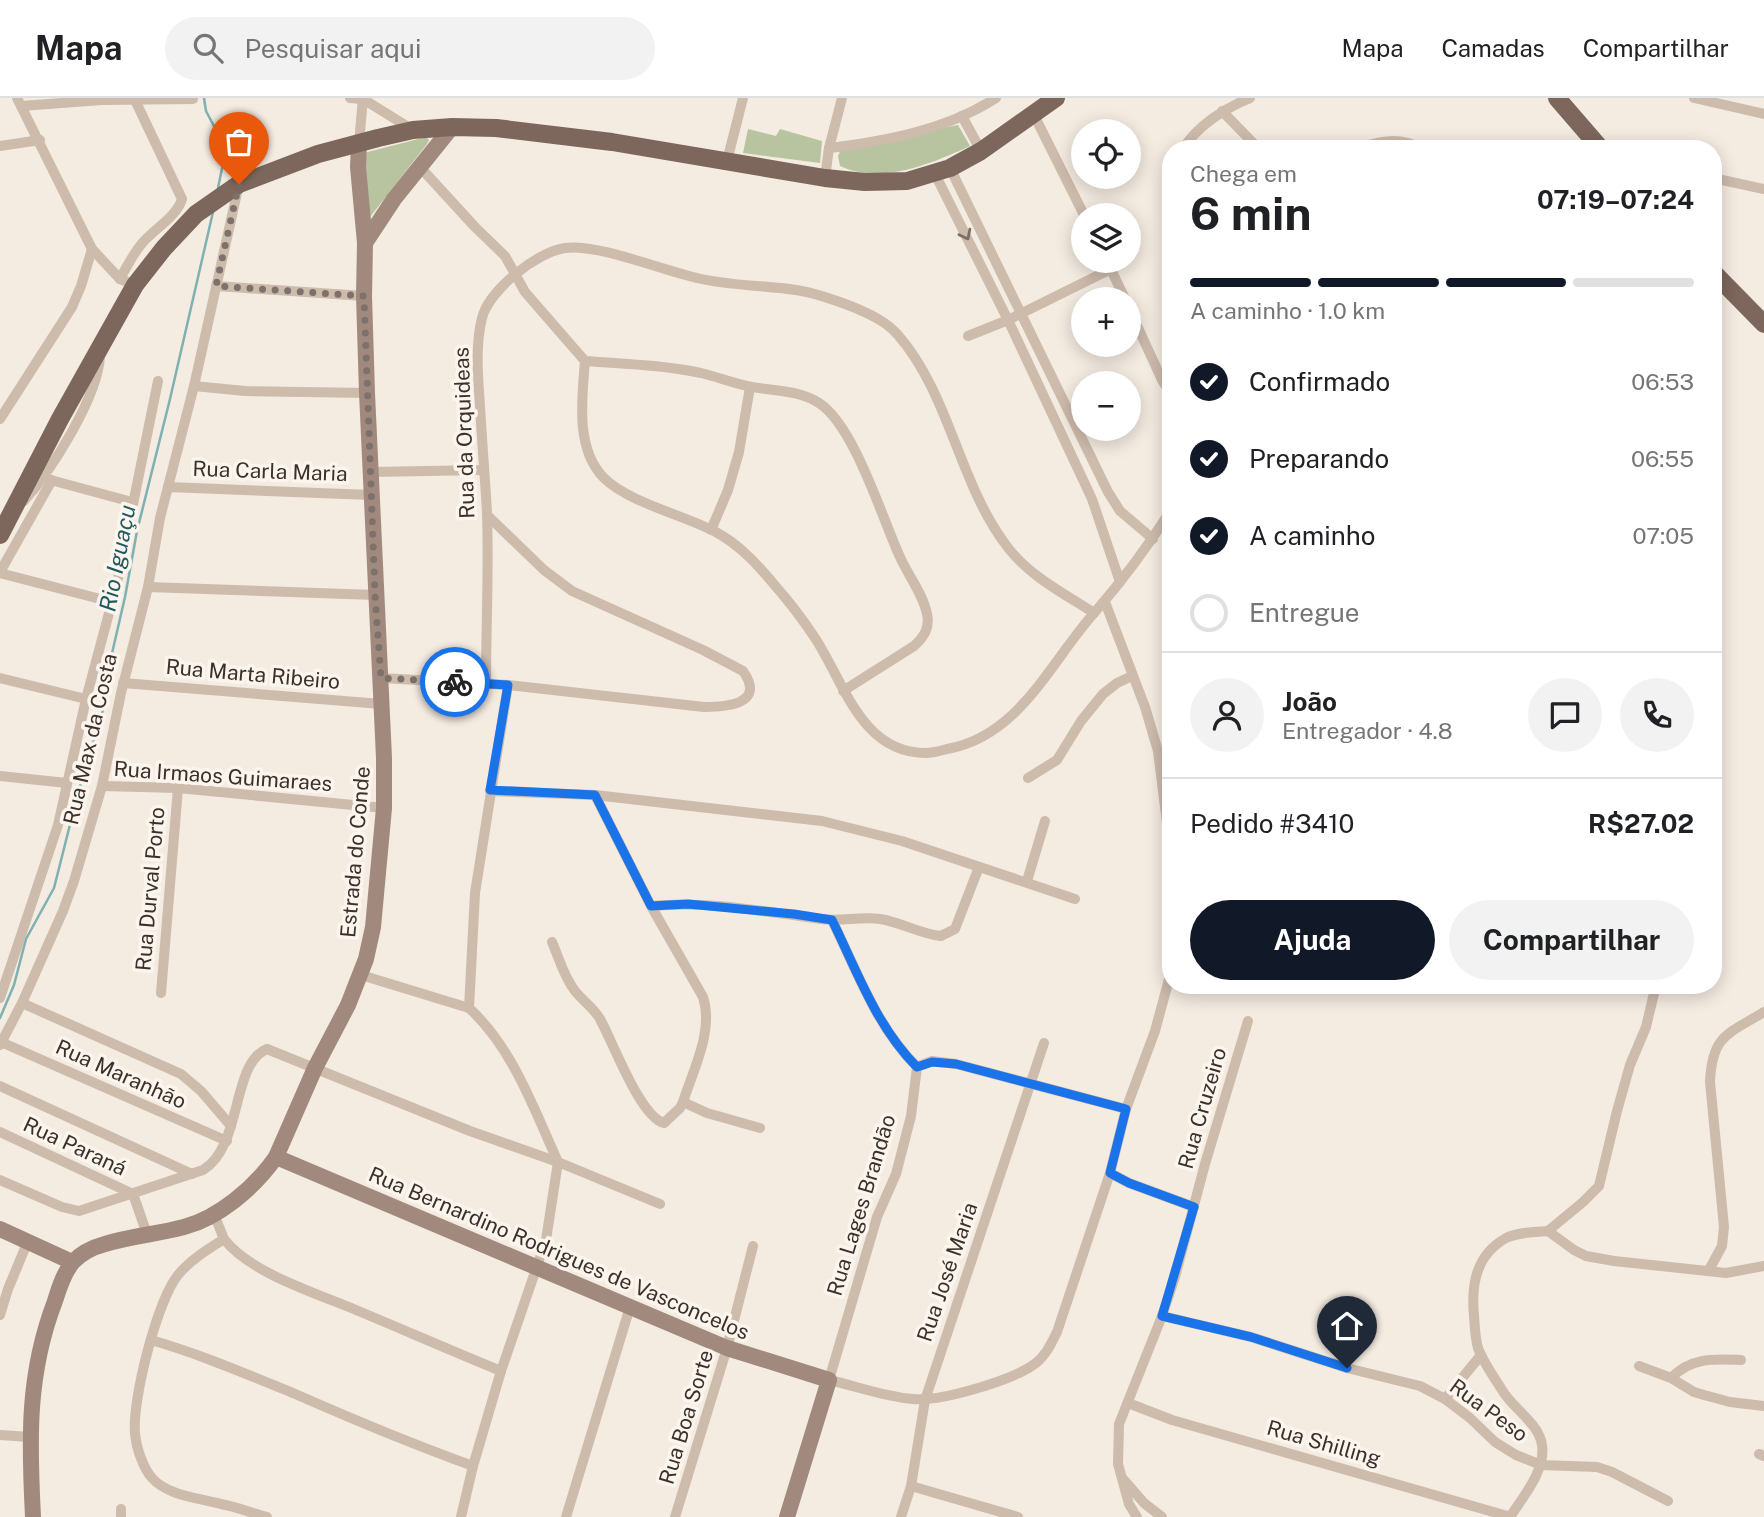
<!DOCTYPE html>
<html lang="pt">
<head>
<meta charset="utf-8">
<style>
	body { margin:0; font-family:"Public Sans",sans-serif; background:#f2f2f2; color:#202124; height:100vh; display:flex; flex-direction:column; font-size:26px; white-space:nowrap }
	* { box-sizing:border-box; margin:0 }
	p { font-size:23px; color:#757577 }
	.icon { flex:none; width:38px; height:38px; fill:none; stroke:currentColor; stroke-width:2; stroke-linecap:round; stroke-linejoin:round }
	.map { position:relative; flex:1; overflow:hidden }
	.panel { position:absolute; left:1162px; top:42px; width:560px; height:854px; display:flex; flex-direction:column; background:#fff; border-radius:28px; box-shadow:0 4px 18px #0003 }
	.panel>* { flex:none }
	.buttons { position:absolute; left:1071px; top:21px; display:grid; gap:14px }
	.buttons a { display:grid; place-items:center; width:70px; height:70px; border-radius:50%; background:#fff; box-shadow:0 4px 18px #0003; font-size:35px }
	.pin { position:absolute; display:grid; place-items:center; width:60px; height:60px; color:#fff; margin:-72px -30px; border-radius:50% 50% 50% 0; rotate:-45deg; box-shadow:0 0 7px #0007 }
	.pin .icon { rotate:45deg }
	.courier { position:absolute; display:grid; place-items:center; width:70px; height:70px; margin:-35px; border:5px solid #1a73e8; border-radius:50%; background:#fff; color:#222; box-shadow:0 2px 9px #0007 }
	.overview em { font-style:normal; font-weight:700 }
	.overview div { display:flex; flex-direction:column-reverse }
	.overview { display:flex; align-items:center; justify-content:space-between; height:119px; padding:0 28px }
	h1 { font-size:46px; font-weight:700; line-height:52px }
	.bar { display:grid; grid-template-columns:repeat(4,1fr); gap:10px 7px; align-content:center; height:84px; padding:0 28px }
	.bar i { height:9px; border-radius:5px; background:#e0e0e0 }
	.bar .current { background:#111827 }
	.bar p { grid-column:span 4 }
	.line { display:flex; align-items:center; gap:18px; padding:0 28px; border-top:2px solid #e0e0e0 }
	.line div { flex:1 }
	.round { display:grid; place-items:center; flex:none; width:74px; height:74px; border-radius:37px; background:#f2f2f2 }
	ol { padding:0 28px; list-style:none }
	li { display:flex; align-items:center; gap:21px; height:77px }
	li p { margin-inline-start:auto }
	li .icon { padding:7px; border-radius:50%; background:#111827; color:#fff; stroke-width:4 }
	li:last-child { color:#757577 }
	li i { width:38px; height:38px; border:4px solid #e0e0e0; border-radius:50% }
	.cta { display:flex; gap:14px; margin-top:auto; padding:14px 28px }
	.cta a { flex:1; height:80px; border-radius:42px; background:#111827; color:#fff; font-size:28px; font-weight:700; line-height:80px; text-align:center }
	.cta a+a { background:#f2f2f2; color:#202124 }
	header { display:flex; align-items:center; gap:42px; box-sizing:border-box; height:98px; padding:0 35px; background:#fff; border-bottom:2px solid #e0e0e0 }
	header strong { font-size:33px }
	nav { display:flex; gap:38px; margin-inline-start:auto; font-size:24px }
	.search { width:490px; height:63px; background:#f2f2f2; display:flex; align-items:center; gap:18px; box-sizing:border-box; padding:0 24px; border-radius:38px; color:#757577; font-size:26px }
	.map>svg:first-child { display:block }
</style>
</head>
<body>
<header>
<strong>Mapa</strong>
<div class="search"><svg class="icon" aria-label="search" viewBox="0 0 24 24"><circle cx="10" cy="10" r="6"/><path d="M15 15l6 6"/></svg>Pesquisar aqui</div>
<nav><a>Mapa</a><a>Camadas</a><a>Compartilhar</a></nav>
</header>
<div class="map">
<svg width="1764" height="1419" viewBox="0 0 1764 1419">
	<rect width="100%" height="100%" fill="#f4ebe1"/>
	<g fill="#b8c4a0">
		<path d="M958,27L970,48C931,66 881,87 840,68L838,58L841,51Z"/>
		<path d="M748,31L776,38L780,31L822,43L820,65L743,55Z"/>
		<path d="M426,39L429,42L427,46L370,119L360,56Z"/>
	</g>
	<g fill="none" stroke-linecap="round" stroke-linejoin="round">
		<g stroke="#7fb0b2" stroke-width="2.5">
			<path d="M204,0L206,13L226,51L218,90"/>
			<path d="M0,920L14,887L26,841L54,790L78,695L105,605L107,577L125,499L137,433L170,301L213,114"/>
		</g>
		<g stroke="#cdbbac" stroke-width="10">
			<path d="M17,0L92,151L120,181L135,187"/>
			<path d="M350,0L363,1L413,32"/>
			<path d="M1694,0L1764,16"/>
			<path d="M21,8L102,2L193,1"/>
			<path d="M1222,13L1259,51"/>
			<path d="M1034,17L1084,117"/>
			<path d="M962,18L981,53"/>
			<path d="M359,45L363,0"/>
			<path d="M0,48L40,42"/>
			<path d="M829,50C887,43 946,32 996,0"/>
			<path d="M1183,51C1197,28 1225,10 1250,0"/>
			<path d="M1356,51C1378,43 1401,38 1422,51"/>
			<path d="M727,63L743,0"/>
			<path d="M420,69L475,129L505,158L525,194L585,263C624,266 663,267 701,275C718,279 735,286 752,289C775,293 799,292 819,305C854,327 882,420 900,459C908,477 923,496 927,516C930,530 924,539 914,548L843,593"/>
			<path d="M950,70L1108,394L1120,413L1153,441"/>
			<path d="M935,76L1008,222L1092,401L1120,484"/>
			<path d="M825,80L829,50L842,0"/>
			<path d="M1713,80L1764,91"/>
			<path d="M1107,163L1125,201"/>
			<path d="M120,181C127,168 134,154 144,143C156,130 177,118 182,101L135,2"/>
			<path d="M216,188L364,198"/>
			<path d="M1129,210L1162,282L1171,296"/>
			<path d="M968,238L1008,222L1111,171"/>
			<path d="M585,263C582,300 575,351 604,380C628,404 683,417 714,433C743,448 762,472 783,497C794,510 805,525 815,540C844,584 861,655 926,655C933,655 940,653 947,651C1020,638 1050,564 1095,514C1123,482 1148,448 1171,412"/>
			<path d="M194,288L245,293L367,295"/>
			<path d="M0,321L72,209L81,188L92,151"/>
			<path d="M370,374L484,372"/>
			<path d="M47,381L132,404"/>
			<path d="M168,389L371,397"/>
			<path d="M24,403C51,373 98,299 100,258"/>
			<path d="M711,432L728,392L739,354L750,289"/>
			<path d="M0,474L52,382"/>
			<path d="M0,475L112,504"/>
			<path d="M148,489L375,497"/>
			<path d="M1105,504L1145,609L1158,653L1171,757"/>
			<path d="M0,580L86,601"/>
			<path d="M381,580L508,587L704,609C727,609 766,606 743,573L703,552L572,493L544,472L487,417"/>
			<path d="M123,585L381,606"/>
			<path d="M486,586C486,529 489,472 487,415C485,379 482,344 480,308C478,280 475,248 482,220C489,192 537,154 565,150C596,145 664,173 697,180C730,188 763,187 796,192C816,195 835,202 853,209C869,216 886,223 898,237C951,298 959,388 1009,451C1031,479 1065,496 1094,515"/>
			<path d="M508,587L475,795L469,910C512,949 534,1011 558,1064"/>
			<path d="M0,678L67,685"/>
			<path d="M1028,680L1057,662L1081,623L1103,596L1117,585L1132,578"/>
			<path d="M102,688L178,690L384,710"/>
			<path d="M490,693L595,697L822,723L902,743L1075,801"/>
			<path d="M1027,783L1045,723"/>
			<path d="M651,808C707,802 765,814 821,821C841,824 860,818 880,821C901,824 920,836 941,838L955,831L979,769"/>
			<path d="M832,822C857,873 876,928 917,969L911,1018L896,1076L877,1119L829,1282C856,1288 885,1299 913,1301C940,1304 1014,1282 1036,1265C1046,1257 1051,1246 1057,1234L1110,1075L1126,1011L1155,933L1171,874"/>
			<path d="M552,844C559,860 564,879 575,893C583,903 594,910 600,921C612,942 640,1019 664,1025L680,1010L683,1004C693,972 714,933 703,899L651,808L595,697"/>
			<path d="M361,877L469,910"/>
			<path d="M161,895L178,690"/>
			<path d="M0,900L58,727L86,601L117,485L158,283"/>
			<path d="M22,905L181,976L201,993L231,1028"/>
			<path d="M1,944L227,1043"/>
			<path d="M0,947L22,905L63,813L74,783L102,688L121,595L148,489L160,420L194,288L239,86"/>
			<path d="M917,969L932,963L956,966L1126,1011"/>
			<path d="M0,988L192,1076"/>
			<path d="M683,1004L707,1015L760,1030"/>
			<path d="M0,1034L133,1096L147,1136"/>
			<path d="M1110,1075L1129,1085L1194,1109"/>
			<path d="M0,1082L62,1109L79,1113L203,1072C243,1048 231,965 267,951L470,1033L558,1064L660,1106"/>
			<path d="M214,1116L224,1141C208,1151 190,1162 178,1177C157,1203 132,1302 135,1335C136,1349 143,1370 152,1380C168,1398 199,1400 221,1406C237,1409 252,1415 267,1419"/>
			<path d="M1548,1133L1583,1104L1599,1088L1617,1013L1630,967L1646,929L1656,887"/>
			<path d="M224,1141C250,1175 316,1195 356,1212C404,1232 452,1253 501,1273"/>
			<path d="M1709,1172L1722,1148L1724,1129L1710,984C1712,937 1728,936 1764,914"/>
			<path d="M0,1217L8,1191L28,1143"/>
			<path d="M1162,1218L1251,1239L1347,1270L1420,1288L1445,1301L1470,1320L1495,1344L1516,1357L1541,1367L1597,1369L1612,1374L1668,1403"/>
			<path d="M151,1242C200,1256 246,1276 293,1295C352,1321 412,1346 473,1368"/>
			<path d="M1639,1268L1671,1280L1694,1294L1704,1297L1730,1304L1764,1308"/>
			<path d="M1671,1280C1691,1259 1714,1261 1741,1262"/>
			<path d="M1445,1301L1481,1257"/>
			<path d="M1128,1305L1172,1322L1511,1419"/>
			<path d="M0,1337L30,1339"/>
			<path d="M1759,1356L1764,1358"/>
			<path d="M1124,1382L1144,1405L1162,1419"/>
			<path d="M911,1388L1018,1419"/>
			<path d="M121,1411V1419"/>
			<path d="M461,1419L473,1368L501,1273L546,1142L558,1064"/>
			<path d="M566,1419L630,1209"/>
			<path d="M675,1419L727,1250L753,1148"/>
			<path d="M901,1419L911,1388L925,1302L1044,945"/>
			<path d="M1137,1419L1129,1406L1118,1366L1119,1326L1162,1218L1175,1179L1205,1066L1248,923"/>
			<path d="M1510,1419C1523,1399 1546,1372 1542,1347C1539,1325 1513,1311 1502,1292C1494,1279 1483,1264 1478,1250C1475,1240 1475,1229 1474,1218C1471,1186 1476,1157 1506,1140C1519,1134 1534,1134 1548,1133L1574,1152L1586,1158L1614,1163L1726,1175L1764,1168"/>
		</g>
		<g stroke="#a18a7d" stroke-width="16">
			<path d="M365,145L394,101L452,29"/>
			<path d="M276,1059L727,1250L829,1282L787,1419"/>
			<path d="M0,1131L72,1164"/>
			<path d="M33,1419C29,1342 27,1276 55,1203C59,1190 64,1174 73,1164C81,1155 94,1149 105,1146C131,1138 158,1136 184,1129C219,1120 255,1089 276,1059L315,970L348,907L366,861L373,829L384,710V660L367,295L364,198L365,145L358,69L359,45"/>
		</g>
		<g stroke="#7d675c" stroke-width="18">
			<path d="M1557,0L1601,51"/>
			<path d="M1713,174L1764,226"/>
			<path d="M0,437L60,321L135,187L164,150L196,116L239,86L318,56L378,40L413,32L452,29L496,30L612,44L825,80L865,84L907,83L950,70L981,53L1056,0"/>
		</g>
	</g>
	<defs><path id="oneway-chevron" d="M-2-3.5L2.5 0L-2 3.5" fill="none" stroke-width="1.6" stroke-linecap="round" stroke-linejoin="round" transform="scale(1.75)"/></defs>
	<use stroke="#7d6f65" href="#oneway-chevron" transform="translate(966 137) rotate(63)"/>
	<g fill="none" stroke-linecap="round" stroke-linejoin="round">
		<path stroke="#7c716b" stroke-width="7" stroke-dasharray="0 12.6" d="M239,86L216,188L364,198L375,497L381,580L455,584"/>
		<path stroke="#1a73e8" stroke-width="9" d="M455,584L508,587L490,692L595,697L651,808L688,806L794,816L832,822C857,873 876,928 917,969L932,964L956,966L1126,1011L1110,1075L1129,1085L1194,1109L1162,1218L1251,1239L1347,1270"/>
	</g>
	<g text-anchor="middle" dominant-baseline="central" stroke-width="7" stroke-linejoin="round" paint-order="stroke">
		<g font-size="21" fill="#3b302b" stroke="#fbf5ee">
			<text transform="translate(464 335) rotate(-92)">Rua da Orquideas</text>
			<text transform="translate(270 373) rotate(2)">Rua Carla Maria</text>
			<text transform="translate(253 576) rotate(5)">Rua Marta Ribeiro</text>
			<text transform="translate(90 641) rotate(-77)">Rua Max da Costa</text>
			<text transform="translate(223 678) rotate(4)">Rua Irmaos Guimaraes</text>
			<text transform="translate(355 754) rotate(-85)">Estrada do Conde</text>
			<text transform="translate(150 791) rotate(-85)">Rua Durval Porto</text>
			<text transform="translate(121 976) rotate(24)">Rua Maranhão</text>
			<text transform="translate(1202 1010) rotate(-74)">Rua Cruzeiro</text>
			<text transform="translate(75 1048) rotate(25)">Rua Paraná</text>
			<text transform="translate(861 1107) rotate(-73)">Rua Lages Brandão</text>
			<text transform="translate(559 1155) rotate(23)">Rua Bernardino Rodrigues de Vasconcelos</text>
			<text transform="translate(947 1174) rotate(-71)">Rua José Maria</text>
			<text transform="translate(1489 1312) rotate(36)">Rua Peso</text>
			<text transform="translate(686 1319) rotate(-73)">Rua Boa Sorte</text>
			<text transform="translate(1324 1345) rotate(16)">Rua Shilling</text>
		</g>
		<g font-size="23" font-style="italic" fill="#1f5a5e" stroke="#fbf5ee">
			<text transform="translate(117 460) rotate(-79)">Rio Iguaçu</text>
		</g>
	</g>
</svg>
<div class="buttons">
<a><svg class="icon" aria-label="locate" viewBox="0 0 24 24"><circle cx="12" cy="12" r="6"/><path d="M12 2v4M12 18v4M2 12h4M18 12h4"/></svg></a>
<a><svg class="icon" aria-label="layers" viewBox="0 0 24 24"><path d="M12 4l9 5-9 5-9-5zM3 14l9 5 9-5"/></svg></a>
<a>+</a>
<a>−</a>
</div>
<div class="pin" style="left:239px;top:86px;background:#ea580c"><svg class="icon" aria-label="bag" viewBox="0 0 24 24"><path d="M5 8h14l-1 12H6zM9 8a3 3 0 0 1 6 0"/></svg></div>
<div class="pin" style="left:1347px;top:1270px;background:#1f2937"><svg class="icon" aria-label="home" viewBox="0 0 24 24"><path d="M3 11l9-7 9 7M6 9v11h12V9"/></svg></div>
<div class="courier" style="left:455px;top:584px"><svg class="icon" aria-label="bike" viewBox="0 0 24 24"><circle cx="6" cy="16" r="4"/><circle cx="18" cy="16" r="4"/><path d="M6 16l4-8h5l3 8M10 8l3 8H6M13 5h3"/></svg></div>
<section class="panel">
<div class="overview"><div><h1>6 min</h1><p>Chega em</p></div><em>07:19–07:24</em></div>
<div class="bar"><i class="current"></i><i class="current"></i><i class="current"></i><i></i><p>A caminho · 1.0 km</p></div>
<ol>
<li><svg class="icon" aria-label="check" viewBox="0 0 24 24"><path d="M5 12l5 5 9-10"/></svg>Confirmado<p>06:53</p></li>
<li><svg class="icon" aria-label="check" viewBox="0 0 24 24"><path d="M5 12l5 5 9-10"/></svg>Preparando<p>06:55</p></li>
<li><svg class="icon" aria-label="check" viewBox="0 0 24 24"><path d="M5 12l5 5 9-10"/></svg>A caminho<p>07:05</p></li>
<li><i></i>Entregue</li>
</ol>
<div class="line" style="height:126px"><a class="round"><svg class="icon" aria-label="person" viewBox="0 0 24 24"><circle cx="12" cy="8" r="4"/><path d="M4 21q1-7 8-7t8 7"/></svg></a><div><b>João</b><p>Entregador · 4.8</p></div><a class="round"><svg class="icon" aria-label="chat" viewBox="0 0 24 24"><path d="M4 5h16v11H9l-5 4z"/></svg></a><a class="round"><svg class="icon" aria-label="phone" viewBox="0 0 24 24"><path d="M5 4h4l2 5-3 2q2 4 5 5l2-3 5 2v4C11 20 4 13 5 4z"/></svg></a></div>
<div class="line" style="height:91px"><div>Pedido #3410</div><b>R$27.02</b></div>
<div class="cta"><a>Ajuda</a><a>Compartilhar</a></div>
</section>
</div>
</body>
</html>
